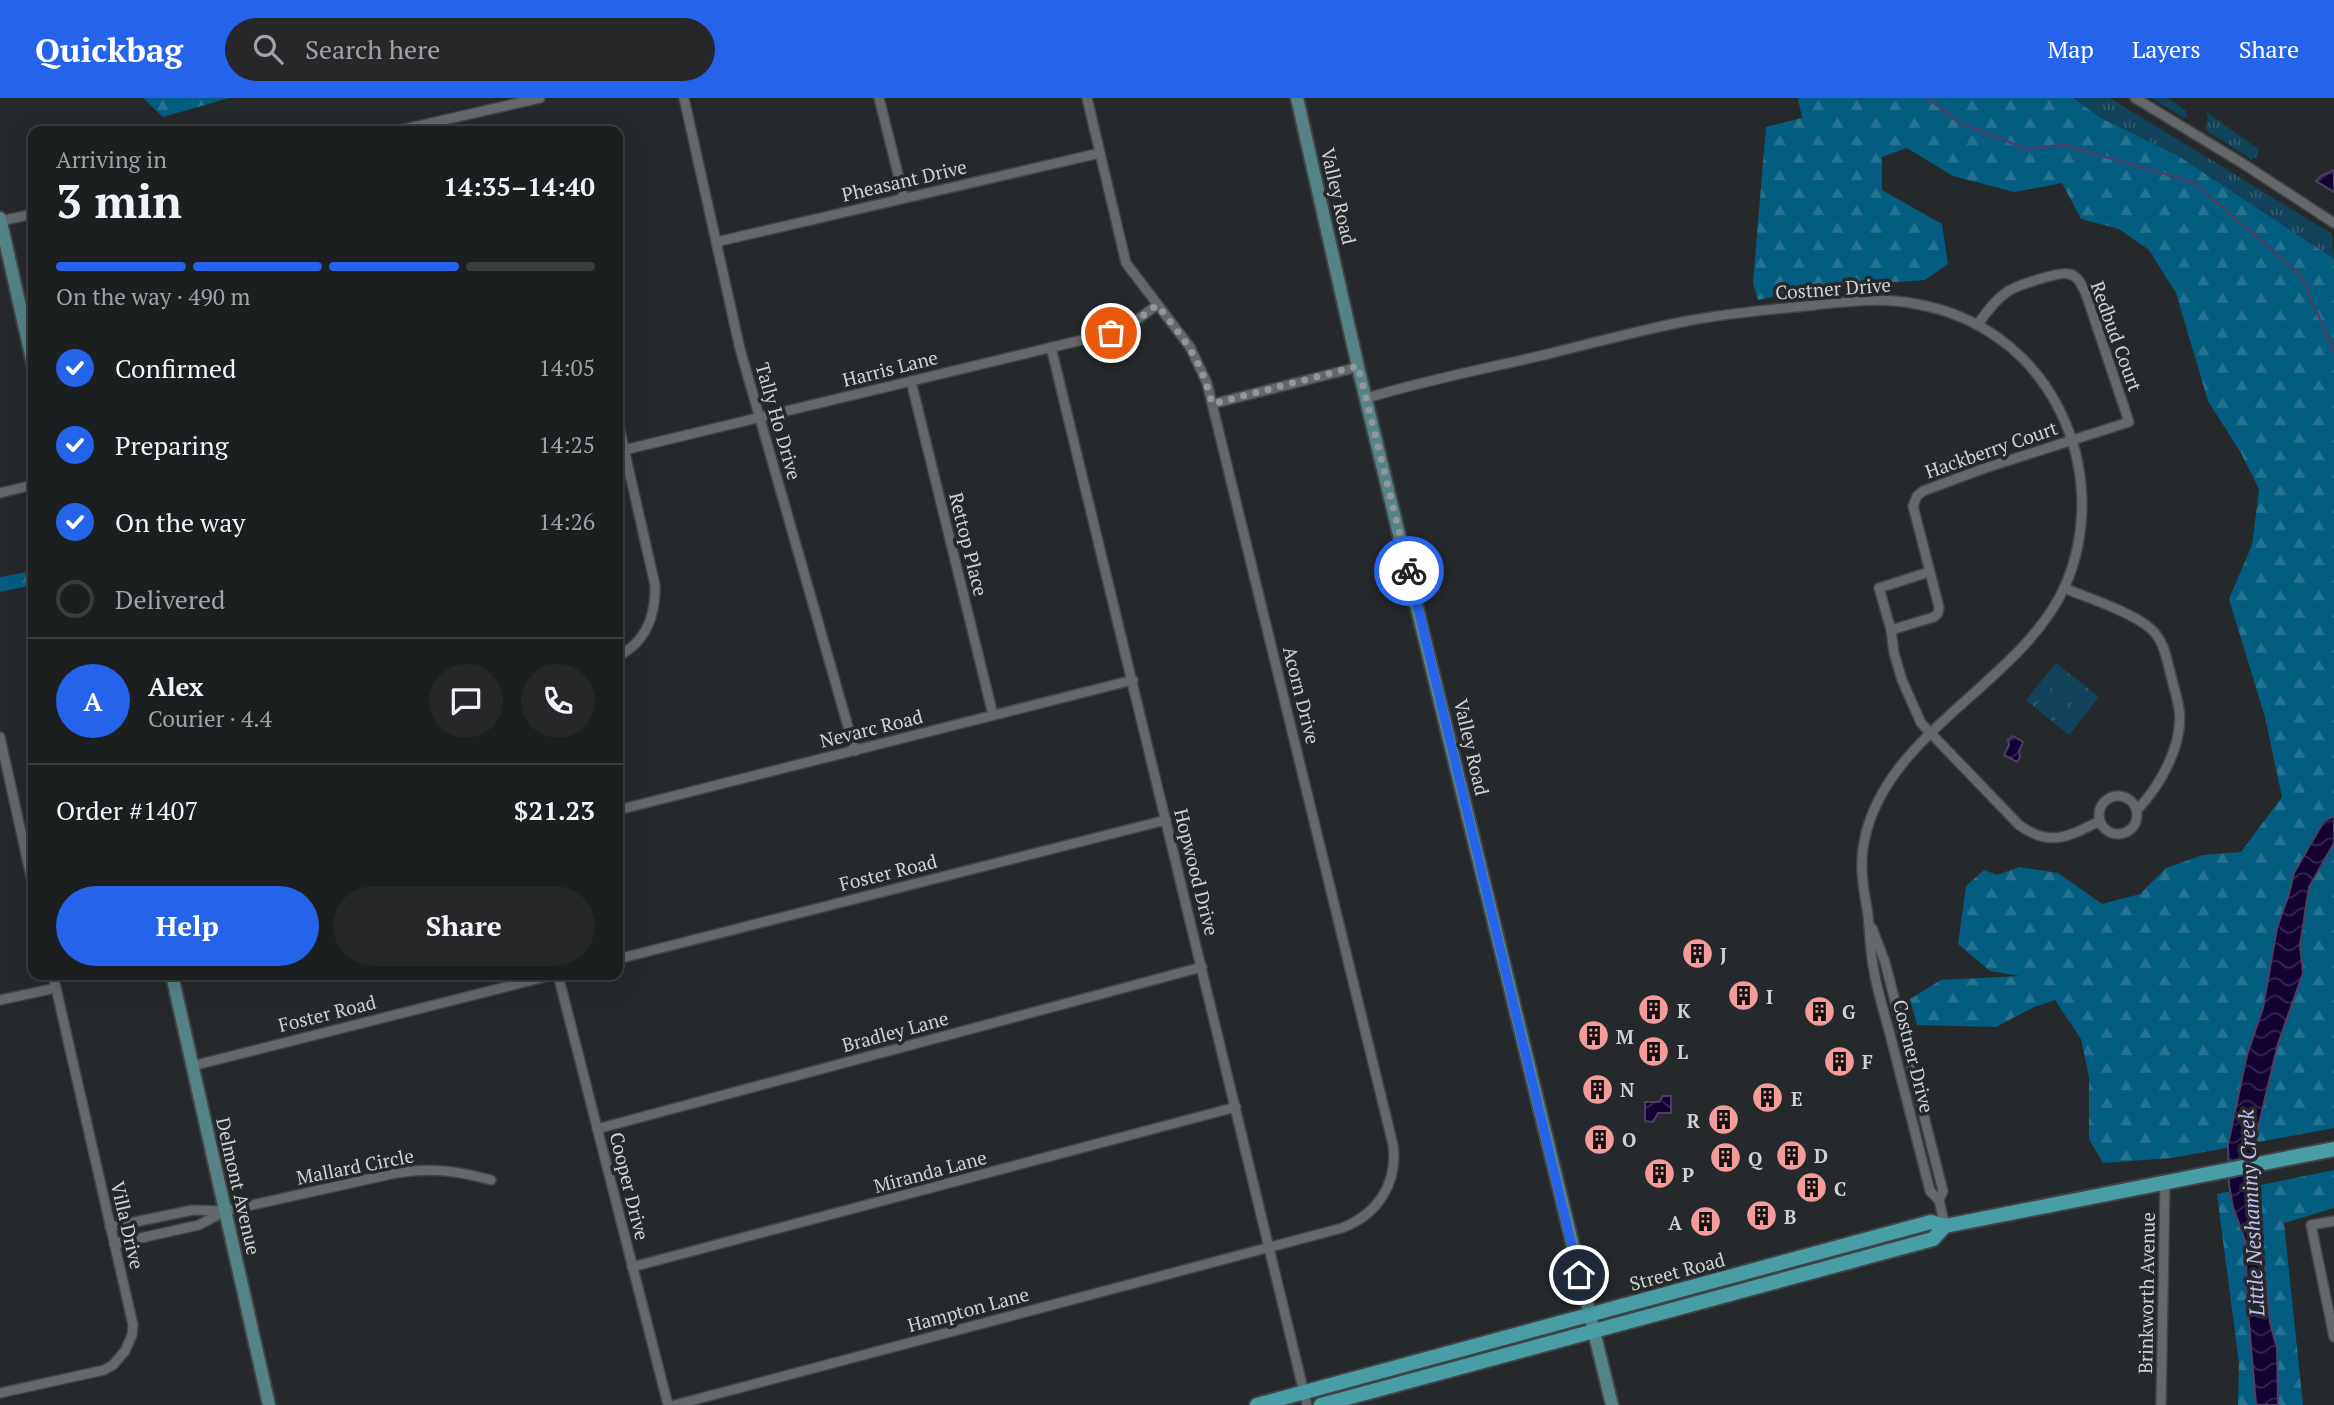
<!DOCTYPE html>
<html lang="en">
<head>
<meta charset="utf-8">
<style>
	body { margin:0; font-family:"PT Serif",serif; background:#252729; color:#f1f3f6; height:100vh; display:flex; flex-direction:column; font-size:26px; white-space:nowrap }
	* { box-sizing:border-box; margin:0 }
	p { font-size:23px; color:#a0a2a5 }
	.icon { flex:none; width:38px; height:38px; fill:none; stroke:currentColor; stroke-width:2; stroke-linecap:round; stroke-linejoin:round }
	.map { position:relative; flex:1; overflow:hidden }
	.details { position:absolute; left:28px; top:28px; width:595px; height:854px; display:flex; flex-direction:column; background:#1c1f20; border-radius:14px; box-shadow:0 7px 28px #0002,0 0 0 2px #3a3d3e }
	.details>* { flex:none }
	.pin { position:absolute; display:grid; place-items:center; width:60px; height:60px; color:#fff; margin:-30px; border:4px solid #fff; border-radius:50%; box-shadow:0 2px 7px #0007 }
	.courier { position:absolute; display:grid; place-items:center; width:70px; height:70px; margin:-35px; border:5px solid #2563eb; border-radius:50%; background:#fff; color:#222; box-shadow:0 2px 9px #0007 }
	.summary em { font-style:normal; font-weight:800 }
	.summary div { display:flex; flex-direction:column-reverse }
	.summary { display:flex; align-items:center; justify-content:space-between; height:119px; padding:0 28px }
	h1 { font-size:46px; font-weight:800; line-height:52px }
	.bar { display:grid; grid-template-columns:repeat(4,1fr); gap:10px 7px; align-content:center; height:84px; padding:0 28px }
	.bar i { height:9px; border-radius:5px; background:#3a3d3e }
	.bar .current { background:#2563eb }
	.bar p { grid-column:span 4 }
	.line { display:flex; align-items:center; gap:18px; padding:0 28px; border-top:2px solid #3a3d3e }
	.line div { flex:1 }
	.round { display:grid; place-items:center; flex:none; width:74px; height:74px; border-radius:37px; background:#252729 }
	ol { padding:0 28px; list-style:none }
	li { display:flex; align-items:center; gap:21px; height:77px }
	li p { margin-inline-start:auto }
	li .icon { padding:7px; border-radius:50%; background:#2563eb; color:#fff; stroke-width:4 }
	li:last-child { color:#a0a2a5 }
	li i { width:38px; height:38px; border:4px solid #3a3d3e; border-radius:50% }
	.action { display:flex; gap:14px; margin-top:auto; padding:14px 28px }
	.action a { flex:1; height:80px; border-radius:42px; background:#2563eb; color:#fff; font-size:28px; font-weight:800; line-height:80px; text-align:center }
	.action a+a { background:#252729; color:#f1f3f6 }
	header { display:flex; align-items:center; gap:42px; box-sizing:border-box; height:98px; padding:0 35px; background:#2563eb; color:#fff }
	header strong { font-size:33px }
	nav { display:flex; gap:38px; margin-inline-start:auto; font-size:24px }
	.search { width:490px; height:63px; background:#252729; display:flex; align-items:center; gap:18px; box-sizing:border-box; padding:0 24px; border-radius:38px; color:#a0a2a5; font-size:26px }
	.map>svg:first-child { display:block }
</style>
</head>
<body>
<header>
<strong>Quickbag</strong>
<div class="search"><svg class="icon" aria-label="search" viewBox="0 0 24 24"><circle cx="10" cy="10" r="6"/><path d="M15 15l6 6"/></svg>Search here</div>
<nav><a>Map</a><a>Layers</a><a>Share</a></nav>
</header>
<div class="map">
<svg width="2334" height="1307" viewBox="0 0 2334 1307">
	<defs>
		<pattern id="grass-tufts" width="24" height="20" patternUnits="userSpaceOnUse" patternTransform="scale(1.75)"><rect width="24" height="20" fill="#104259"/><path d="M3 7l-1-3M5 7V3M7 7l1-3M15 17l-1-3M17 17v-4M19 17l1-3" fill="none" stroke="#325c70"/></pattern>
		<pattern id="forest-firs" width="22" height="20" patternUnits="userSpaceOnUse" patternTransform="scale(1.75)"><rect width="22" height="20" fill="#025d80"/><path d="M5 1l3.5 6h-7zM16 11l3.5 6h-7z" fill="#267391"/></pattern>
		<pattern id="park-crowns" width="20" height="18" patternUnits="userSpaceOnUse" patternTransform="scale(1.75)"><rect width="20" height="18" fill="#104259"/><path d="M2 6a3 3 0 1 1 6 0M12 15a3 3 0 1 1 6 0" fill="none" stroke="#325c70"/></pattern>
		<pattern id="water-waves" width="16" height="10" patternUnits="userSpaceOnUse" patternTransform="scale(1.75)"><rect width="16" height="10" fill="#130134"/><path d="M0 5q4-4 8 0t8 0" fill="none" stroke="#342550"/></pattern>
	</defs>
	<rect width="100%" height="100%" fill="#26292b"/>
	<g fill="url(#grass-tufts)">
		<path d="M2073,0H2110L2332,136L2334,161L2177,57L2101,20Z"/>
		<path d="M2151,0H2168L2186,13L2187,19L2184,20Z"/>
		<path d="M2206,13L2259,52L2257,59L2251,61L2207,33L2205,30L2208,20Z"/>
	</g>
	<g fill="url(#forest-firs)">
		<path d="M143,0H229L163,19Z"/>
		<path d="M1798,0H2073L2101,20L2177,57L2334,161V1030L2172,1060L2103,1065L2089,1041V979L2081,941L2055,902L2034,909L1996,929L1917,927L1910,901L1941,882L2020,878L1990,873L1958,846L1966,788L1984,772L1997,777L2019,769L2058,775L2102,806L2140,796L2166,770L2203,757L2241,754L2282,699L2265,619L2229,501L2252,447L2259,391L2241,355L2208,303L2176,195L2149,152L2119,131L2081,121L2062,85L2014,94L1953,78L1907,50L1882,59V92L1942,126L1948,166L1925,182L1823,189L1758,202L1753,185L1766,29L1802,20Z"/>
		<path d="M33,473V487L0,494V479Z"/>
		<path d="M2334,1072V1110L2284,1125L2303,1307H2238L2239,1266L2217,1096Z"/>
	</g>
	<path fill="url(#park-crowns)" d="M2056,565L2099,599L2069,637L2026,602Z"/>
	<g fill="#104259">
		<path d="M2060,576L2088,598L2078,610L2050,589Z"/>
		<path d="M2046,594L2074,615L2064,627L2037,606Z"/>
	</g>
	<g fill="url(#water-waves)" stroke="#4b4064" stroke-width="2">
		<path d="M2334,72V94L2316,83L2321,78Z"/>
		<path d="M2013,638L2023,644L2019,653L2020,659L2017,664L2004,657L2009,647L2008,642Z"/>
		<path d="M2334,718V745L2309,789L2300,847L2303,875L2278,946L2255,1042L2257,1127L2263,1154L2270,1225L2277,1250L2278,1307H2256L2247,1201L2246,1145L2233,1109L2229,1087L2228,1047L2247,957L2263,910L2277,830L2289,796L2294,775L2324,723Z"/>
		<path d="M1663,998H1671V1015H1658L1653,1024L1645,1023V1004H1659Z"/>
	</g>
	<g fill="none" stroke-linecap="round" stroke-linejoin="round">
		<path stroke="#4b4064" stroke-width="2.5" d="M1928,0L1958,24L2027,51L2064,47L2193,84L2301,177L2334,254"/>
		<defs>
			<g id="street">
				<path d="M684,0L740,251L855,653"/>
				<path d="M879,0L904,100"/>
				<path d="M2135,0L2242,65L2334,125"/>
				<path d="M396,33L540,0"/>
				<path d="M1,123L33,116"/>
				<path d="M716,144L1100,55"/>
				<path d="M1051,249L1307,1307"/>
				<path d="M911,283L993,617"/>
				<path d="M1367,300C1426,282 1488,270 1548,256C1593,245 1637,233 1682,224C1720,216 1758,213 1795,209C1835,205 1877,198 1916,206C1980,217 2032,256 2060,313C2087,367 2089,431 2066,486C2023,585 1885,633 1864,744C1859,770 1864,792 1868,817C1870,835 1870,855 1874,873C1878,897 1886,920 1892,944C1905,994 1917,1043 1930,1093L1939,1102"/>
				<path d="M1212,306L1358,269"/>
				<path d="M618,324L655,487C656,517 646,544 618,558"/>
				<path d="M624,352L1111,235L1126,230L1157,207"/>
				<path d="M0,395L33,387"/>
				<path d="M1929,474L1879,490L1891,532L1894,555L1902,582L1921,625L2019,727C2051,750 2069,738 2100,723"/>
				<path d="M2064,490C2088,500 2132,514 2151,531C2164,543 2166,558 2170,574C2173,586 2177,599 2179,611C2184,646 2160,688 2137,712"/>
				<path d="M1891,532L1934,519L1938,515L1939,509L1913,408L1917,398L1923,393L1985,370L2129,324L2086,196C2082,188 2079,178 2069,176C2060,173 2015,188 2007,194C1995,202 1986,215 1978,226"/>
				<path d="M0,639L33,788"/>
				<circle cx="2118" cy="717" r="19"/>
				<path d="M618,712L1133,582"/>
				<path d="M1872,830L1885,864L1943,1093L1939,1102L1945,1128"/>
				<path d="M618,861L1166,722"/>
				<path d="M558,877L668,1307"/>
				<path d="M0,902L56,890"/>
				<path d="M192,968L553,877"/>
				<path d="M597,1031L1202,869"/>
				<path d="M2334,1123L2311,1127L2334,1239"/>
				<path d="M110,1129L193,1112L223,1113"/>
				<path d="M114,1146L199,1127L225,1113L396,1075C430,1069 458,1073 491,1082"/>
				<path d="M632,1169L1236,1009"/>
				<path d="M0,1295L104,1272L113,1267L125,1253L132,1237L133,1227L53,877"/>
				<path d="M675,1307L1342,1130C1378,1116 1398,1085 1393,1047L1207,285L1190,249L1126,165L1087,0"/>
				<path d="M2161,1307L2165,1084"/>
			</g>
			<g id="secondary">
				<path d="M1297,0L1358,269L1612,1307"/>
				<path d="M0,120L33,266"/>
				<path d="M172,877L269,1307"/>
			</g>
			<g id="primary">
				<path d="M1257,1307L1931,1124L1945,1128L2334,1051"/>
				<path d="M1321,1307L1933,1141L1945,1128"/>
			</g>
		</defs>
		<use href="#street" stroke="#414446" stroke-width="12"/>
		<use href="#secondary" stroke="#414446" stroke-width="16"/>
		<use href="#primary" stroke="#414446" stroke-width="18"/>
		<use href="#street" stroke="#64686b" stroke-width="9"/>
		<use href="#secondary" stroke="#568388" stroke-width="12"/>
		<use href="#primary" stroke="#499ea6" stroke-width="14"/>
	</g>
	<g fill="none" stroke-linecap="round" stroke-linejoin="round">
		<path stroke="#949798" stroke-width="7" stroke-dasharray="0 12.6" d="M1111,235L1126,230L1157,207C1185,242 1201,261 1212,306L1358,268L1409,473"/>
		<path stroke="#2563eb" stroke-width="9" d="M1409,473L1579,1177"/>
	</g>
	<defs>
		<symbol id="building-disc" viewBox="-11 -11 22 22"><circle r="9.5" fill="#f59b9b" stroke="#26292b"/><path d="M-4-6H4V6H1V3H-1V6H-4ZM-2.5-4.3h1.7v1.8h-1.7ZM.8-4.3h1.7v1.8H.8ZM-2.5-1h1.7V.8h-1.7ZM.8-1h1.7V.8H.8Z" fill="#111"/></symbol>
	</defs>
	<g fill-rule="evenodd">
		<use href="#building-disc" x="1680" y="838" width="35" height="35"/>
		<use href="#building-disc" x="1726" y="880" width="35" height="35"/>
		<use href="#building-disc" x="1636" y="894" width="35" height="35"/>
		<use href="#building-disc" x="1802" y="896" width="35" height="35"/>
		<use href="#building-disc" x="1576" y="920" width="35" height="35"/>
		<use href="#building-disc" x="1636" y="936" width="35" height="35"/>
		<use href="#building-disc" x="1822" y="946" width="35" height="35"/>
		<use href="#building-disc" x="1580" y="974" width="35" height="35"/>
		<use href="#building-disc" x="1750" y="982" width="35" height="35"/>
		<use href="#building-disc" x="1706" y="1004" width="35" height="35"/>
		<use href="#building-disc" x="1582" y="1024" width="35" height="35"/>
		<use href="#building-disc" x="1774" y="1040" width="35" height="35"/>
		<use href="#building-disc" x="1708" y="1042" width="35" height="35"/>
		<use href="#building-disc" x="1642" y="1058" width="35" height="35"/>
		<use href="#building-disc" x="1794" y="1072" width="35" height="35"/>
		<use href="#building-disc" x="1744" y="1100" width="35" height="35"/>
		<use href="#building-disc" x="1688" y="1106" width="35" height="35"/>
	</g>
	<g text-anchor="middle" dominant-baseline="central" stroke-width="7" stroke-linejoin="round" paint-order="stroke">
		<g font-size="19" fill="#cfd2d3" stroke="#26292b">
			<text transform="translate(904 82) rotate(-13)">Pheasant Drive</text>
			<text transform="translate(1339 98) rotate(77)">Valley Road</text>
			<text transform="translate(1833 190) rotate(-4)">Costner Drive</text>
			<text transform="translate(2117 238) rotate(70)">Redbud Court</text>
			<text transform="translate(890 270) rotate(-14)">Harris Lane</text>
			<text transform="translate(779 323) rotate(74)">Tally Ho Drive</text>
			<text transform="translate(1991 351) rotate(-19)">Hackberry Court</text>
			<text transform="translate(969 446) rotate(76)">Rettop Place</text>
			<text transform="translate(1302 597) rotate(76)">Acorn Drive</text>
			<text transform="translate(871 630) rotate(-14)">Nevarc Road</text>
			<text transform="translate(1472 649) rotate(77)">Valley Road</text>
			<text transform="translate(888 774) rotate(-14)">Foster Road</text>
			<text transform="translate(1197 774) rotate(76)">Hopwood Drive</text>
			<text transform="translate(327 915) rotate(-14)">Foster Road</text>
			<text transform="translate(895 933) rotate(-15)">Bradley Lane</text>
			<text transform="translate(1914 958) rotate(76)">Costner Drive</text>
			<text transform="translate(355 1068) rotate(-11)">Mallard Circle</text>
			<text transform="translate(930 1073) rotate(-15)">Miranda Lane</text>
			<text transform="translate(239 1088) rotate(77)">Delmont Avenue</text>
			<text transform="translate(630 1088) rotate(76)">Cooper Drive</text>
			<text transform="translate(128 1127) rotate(77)">Villa Drive</text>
			<text transform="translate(1677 1173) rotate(-15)">Street Road</text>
			<text transform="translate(2146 1195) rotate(-89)">Brinkworth Avenue</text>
			<text transform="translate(968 1211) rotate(-15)">Hampton Lane</text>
		</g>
		<g font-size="19" font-weight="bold" fill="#cfd2d3" stroke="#26292b" text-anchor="start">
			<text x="1720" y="856">J</text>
			<text x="1766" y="898">I</text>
			<text x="1677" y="912">K</text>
			<text x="1842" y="913">G</text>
			<text x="1616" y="938">M</text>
			<text x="1677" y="953">L</text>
			<text x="1862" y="963">F</text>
			<text x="1620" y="991">N</text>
			<text x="1791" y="1000">E</text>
			<text x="1700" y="1022" text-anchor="end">R</text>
			<text x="1622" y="1041">O</text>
			<text x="1814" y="1057">D</text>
			<text x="1748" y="1060">Q</text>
			<text x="1682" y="1076">P</text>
			<text x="1834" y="1090">C</text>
			<text x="1784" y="1118">B</text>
			<text x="1682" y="1124" text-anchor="end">A</text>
		</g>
		<g font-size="21" font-style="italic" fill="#c6bef3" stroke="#26292b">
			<text transform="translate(2251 1115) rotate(-93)">Little Neshaminy Creek</text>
		</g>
	</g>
</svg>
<div class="pin" style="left:1111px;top:235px;background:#ea580c"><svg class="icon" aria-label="bag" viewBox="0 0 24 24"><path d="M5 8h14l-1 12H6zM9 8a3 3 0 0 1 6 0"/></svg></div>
<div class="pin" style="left:1579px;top:1177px;background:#1f2937"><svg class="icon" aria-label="home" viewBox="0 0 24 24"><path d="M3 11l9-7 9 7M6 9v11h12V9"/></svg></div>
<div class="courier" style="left:1409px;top:473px"><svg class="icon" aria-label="bike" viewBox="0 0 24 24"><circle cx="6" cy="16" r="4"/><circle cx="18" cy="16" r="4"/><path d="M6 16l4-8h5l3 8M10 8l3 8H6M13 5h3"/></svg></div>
<section class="details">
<div class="summary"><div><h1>3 min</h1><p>Arriving in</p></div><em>14:35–14:40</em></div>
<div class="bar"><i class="current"></i><i class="current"></i><i class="current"></i><i></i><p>On the way · 490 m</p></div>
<ol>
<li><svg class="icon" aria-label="check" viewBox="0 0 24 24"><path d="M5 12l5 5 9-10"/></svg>Confirmed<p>14:05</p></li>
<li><svg class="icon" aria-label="check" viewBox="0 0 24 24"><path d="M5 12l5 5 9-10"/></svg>Preparing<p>14:25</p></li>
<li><svg class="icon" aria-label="check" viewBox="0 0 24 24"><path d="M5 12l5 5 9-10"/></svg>On the way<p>14:26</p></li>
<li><i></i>Delivered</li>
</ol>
<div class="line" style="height:126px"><b class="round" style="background:#2563eb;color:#fff">A</b><div><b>Alex</b><p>Courier · 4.4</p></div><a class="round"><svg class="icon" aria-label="chat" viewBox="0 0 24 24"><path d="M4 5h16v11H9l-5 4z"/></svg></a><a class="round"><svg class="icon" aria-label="phone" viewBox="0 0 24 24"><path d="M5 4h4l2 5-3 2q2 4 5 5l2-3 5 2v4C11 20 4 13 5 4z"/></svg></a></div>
<div class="line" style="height:91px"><div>Order #1407</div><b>$21.23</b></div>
<div class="action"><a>Help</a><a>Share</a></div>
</section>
</div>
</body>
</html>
